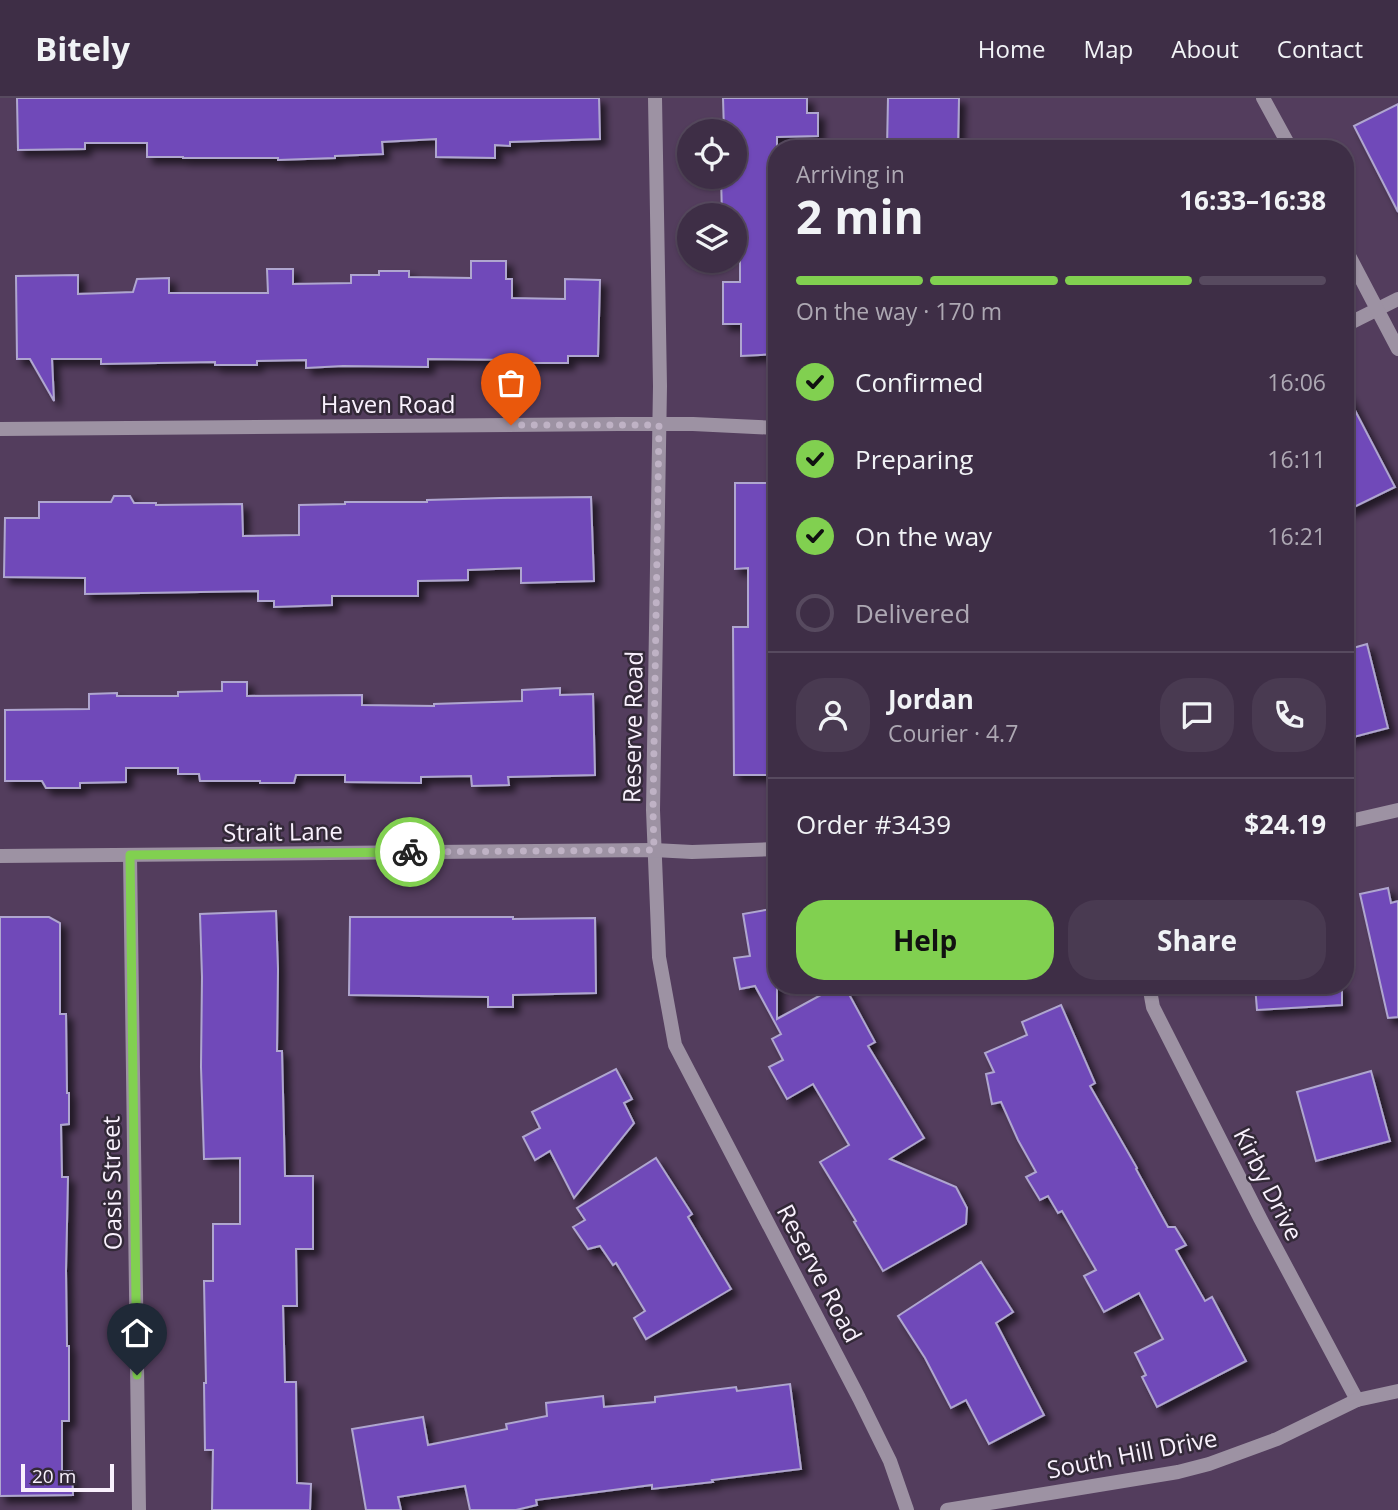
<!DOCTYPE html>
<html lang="en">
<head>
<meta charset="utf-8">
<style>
	body { margin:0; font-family:"Open Sans",sans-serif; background:#493a51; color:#f1f3f6; height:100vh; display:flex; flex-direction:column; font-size:26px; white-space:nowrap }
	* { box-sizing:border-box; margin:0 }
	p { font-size:23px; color:#ada8b3 }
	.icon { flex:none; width:38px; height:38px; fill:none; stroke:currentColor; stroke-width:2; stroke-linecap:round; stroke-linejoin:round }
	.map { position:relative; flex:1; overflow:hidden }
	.drawer { position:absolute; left:768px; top:42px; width:586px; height:854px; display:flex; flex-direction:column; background:#3e2e46; border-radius:28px; box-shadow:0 2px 5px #0004,0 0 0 2px #574a5f }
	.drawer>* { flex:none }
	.fabs { position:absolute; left:677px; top:21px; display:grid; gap:14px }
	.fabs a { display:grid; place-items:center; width:70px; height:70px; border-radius:50%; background:#3e2e46; box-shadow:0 2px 5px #0004,0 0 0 2px #574a5f; font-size:35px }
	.scale { position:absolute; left:21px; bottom:18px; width:93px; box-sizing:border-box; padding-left:7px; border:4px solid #f9f1fd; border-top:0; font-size:19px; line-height:24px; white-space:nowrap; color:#f9f1fd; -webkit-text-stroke:5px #332938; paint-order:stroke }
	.pin { position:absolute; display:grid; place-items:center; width:60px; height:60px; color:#fff; margin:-72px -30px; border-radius:50% 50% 50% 0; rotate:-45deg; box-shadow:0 0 7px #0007 }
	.pin .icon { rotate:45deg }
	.courier { position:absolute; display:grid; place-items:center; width:70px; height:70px; margin:-35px; border:5px solid #81d050; border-radius:50%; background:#fff; color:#222; box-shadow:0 2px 9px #0007 }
	.overview em { font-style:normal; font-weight:700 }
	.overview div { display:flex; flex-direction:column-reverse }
	.overview { display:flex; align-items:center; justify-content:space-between; height:119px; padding:0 28px }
	h1 { font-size:46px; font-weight:700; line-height:52px }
	.bar { display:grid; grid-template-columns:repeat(4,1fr); gap:10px 7px; align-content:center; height:84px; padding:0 28px }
	.bar i { height:9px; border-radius:5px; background:#574a5f }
	.bar .selected { background:#81d050 }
	.bar p { grid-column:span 4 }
	.line { display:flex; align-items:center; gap:18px; padding:0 28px; border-top:2px solid #574a5f }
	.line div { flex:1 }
	.round { display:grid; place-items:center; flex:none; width:74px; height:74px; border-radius:28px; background:#493a51 }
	ol { padding:0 28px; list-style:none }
	li { display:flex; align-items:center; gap:21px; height:77px }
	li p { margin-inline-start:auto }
	li .icon { padding:7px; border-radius:50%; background:#81d050; color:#111; stroke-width:4 }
	li:last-child { color:#ada8b3 }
	li i { width:38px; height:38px; border:4px solid #574a5f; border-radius:50% }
	.button { display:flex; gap:14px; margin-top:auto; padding:14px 28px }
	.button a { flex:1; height:80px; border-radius:28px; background:#81d050; color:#111; font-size:28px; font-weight:700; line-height:80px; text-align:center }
	.button a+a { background:#493a51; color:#f1f3f6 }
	header { display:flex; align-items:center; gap:42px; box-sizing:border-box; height:98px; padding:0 35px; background:#3e2e46; border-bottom:2px solid #574a5f }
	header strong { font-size:33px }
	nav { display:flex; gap:38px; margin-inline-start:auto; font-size:24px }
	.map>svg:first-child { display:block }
</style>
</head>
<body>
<header>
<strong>Bitely</strong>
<nav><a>Home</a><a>Map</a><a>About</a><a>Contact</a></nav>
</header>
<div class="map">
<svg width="1398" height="1412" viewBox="0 0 1398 1412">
	<defs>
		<filter id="shadow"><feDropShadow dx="6" dy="6" stdDeviation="3.5" flood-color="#0009"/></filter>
	</defs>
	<rect width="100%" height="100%" fill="#533d5d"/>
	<g fill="#6f4ab9" stroke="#afa6cf" stroke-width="2" filter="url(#shadow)">
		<path d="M17,0H599L600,41L510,44V48L495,47V60L436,59V41L382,44L383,56L335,58V60L278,62V60H183V59H147V45H85V51L18,52Z"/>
		<path d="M723,0H807V15H818V38L777,39V256L741,258V226H723V184H740V136H735V117H722L721,79H735V33H724Z"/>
		<path d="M888,0H959L958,51H887Z"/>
		<path d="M1398,6V114L1354,28Z"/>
		<path d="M471,163H506V181H512V200L565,201V181L600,182L598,258H568V265H528V262L428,261V269L343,268L306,270V262L257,263V267H215V264L101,266V261H52L54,303L30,261H17L16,178L78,177V196L133,194L137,181L169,180V195H268L267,171H293V186L351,185V177H379V173H409V179L471,180Z"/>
		<path d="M1346,295L1395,389L1346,413Z"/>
		<path d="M735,385H777V677H734L733,529H748V470L735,471Z"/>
		<path d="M114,398H130L134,405H156V407L242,406L243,438L299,437V407L345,406V404H427V402L500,400L591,399L594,483L521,485V470L468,472V482L418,483V498H332V507L274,509V503H258V493L85,496V480L4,479L5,420H39V404H111Z"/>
		<path d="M1367,546L1388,630L1346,641V552Z"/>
		<path d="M222,584H247V598L362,597V607L434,608V606L522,603V592L560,590V597L593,596L595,677L508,679L509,687L472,688L471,678L421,679V685L345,684V677H296L294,685H260V683H200L199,676H178V670H126V684L80,685V690H46L42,683H5V612L89,611V596L117,595V598H178V594L222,593Z"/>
		<path d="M1388,790L1391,805L1398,803V919L1388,920L1360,796Z"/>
		<path d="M777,810V921L839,887H844L875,944L868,948L924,1040L890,1061L956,1089L967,1110L966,1126L883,1173L854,1124L856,1123L820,1064L849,1047L813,986L787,1001L769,969L783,962L772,941L781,936L755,888L740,891L734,860L750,858L743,816Z"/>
		<path d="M276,813L278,871L277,953H282L285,1078H313V1151H296L297,1208H283L285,1284H296L297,1385L311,1386L310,1412H212L213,1352H205L204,1285H206L204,1183H213V1126H240V1060L204,1061L201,969L202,879L200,816Z"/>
		<path d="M0,819H49L60,825V916H66L67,995H69V1026L61,1027L62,1079H68L66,1173L67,1248H69V1323H62V1373H72L73,1397L0,1398Z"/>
		<path d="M350,819H513V821L595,820L596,895L513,897V909H488V899L349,897Z"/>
		<path d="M1255,887H1342V907L1257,912Z"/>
		<path d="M1061,907L1095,985L1090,988L1137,1070L1136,1071L1168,1129H1175L1186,1147L1176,1152L1205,1203L1212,1199L1246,1263L1157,1309L1142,1279L1146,1277L1135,1255L1163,1241L1139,1195L1104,1214L1084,1178L1096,1172L1062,1113L1058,1115L1048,1098L1040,1102L1026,1079L1036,1074L1018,1042L1001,1004L992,1006L986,976L994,974L985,955L1027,937L1022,924Z"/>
		<path d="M616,971L632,1001L624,1005L634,1025L574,1100L550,1053L535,1062L523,1039L540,1030L532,1014Z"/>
		<path d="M1371,973L1390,1043L1316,1063L1297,994Z"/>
		<path d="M656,1060L692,1116L688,1119L731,1191L646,1241L634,1220L645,1213L616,1165L613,1167L600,1148L588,1151L573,1129L585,1122L577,1110Z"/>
		<path d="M981,1164L1013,1214L996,1225L1044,1317L989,1346L966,1302L951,1310L925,1260L898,1218Z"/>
		<path d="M790,1286L801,1371L712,1382L713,1384L652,1391V1387L536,1402L537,1407L516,1412H470L465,1388L398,1399L401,1412H366L352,1331L423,1319L428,1347L507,1331L506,1326L547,1318L546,1305L603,1298L604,1309L655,1304V1299L736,1289L737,1293Z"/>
	</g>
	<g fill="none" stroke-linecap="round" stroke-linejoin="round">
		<g stroke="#9d92a3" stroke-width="14">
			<path d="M655,0L660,288L653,712L659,859L675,947L859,1300L890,1363L907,1412"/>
			<path d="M1346,227L1398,201"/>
			<path d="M0,331L619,326H693L777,330"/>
			<path d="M1346,724L1398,712"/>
			<path d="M130,757L139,1412"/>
			<path d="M0,758L654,752L692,754L777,751"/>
			<path d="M1149,887L1153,909L1260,1120L1357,1302"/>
			<path d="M947,1412L1178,1374L1209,1366L1277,1341L1357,1302L1398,1293"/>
		</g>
		<g stroke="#9d92a3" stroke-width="14">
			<path d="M1263,0L1291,51"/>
			<path d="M1346,152L1398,251"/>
		</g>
	</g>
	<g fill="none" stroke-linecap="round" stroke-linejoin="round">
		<path stroke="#bfb2c5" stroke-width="7" stroke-dasharray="0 12.6" d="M410,754L654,752L653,712L659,327H511"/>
		<path stroke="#81d050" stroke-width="9" d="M137,1277L130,757L410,754"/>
	</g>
	<g text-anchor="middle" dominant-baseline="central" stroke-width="5" stroke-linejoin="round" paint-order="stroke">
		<g font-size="24" fill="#f9f1fd" stroke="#332938">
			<text x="388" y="305">Haven Road</text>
			<text transform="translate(632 629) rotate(-89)">Reserve Road</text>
			<text transform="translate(283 733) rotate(-1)">Strait Lane</text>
			<text transform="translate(111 1085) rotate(-91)">Oasis Street</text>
			<text transform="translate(1269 1086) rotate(63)">Kirby Drive</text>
			<text transform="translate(820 1175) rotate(62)">Reserve Road</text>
			<text transform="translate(1132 1355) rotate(-11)">South Hill Drive</text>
		</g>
	</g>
</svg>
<div class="fabs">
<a><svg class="icon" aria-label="locate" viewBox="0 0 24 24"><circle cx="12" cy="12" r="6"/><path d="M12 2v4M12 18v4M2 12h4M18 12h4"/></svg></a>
<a><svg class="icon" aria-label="layers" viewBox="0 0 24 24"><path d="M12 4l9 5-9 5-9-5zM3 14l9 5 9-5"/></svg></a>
</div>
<div class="scale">20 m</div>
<div class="pin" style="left:511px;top:327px;background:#ea580c"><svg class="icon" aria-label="bag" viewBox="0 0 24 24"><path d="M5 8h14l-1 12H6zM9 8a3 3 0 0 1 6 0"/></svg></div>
<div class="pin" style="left:137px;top:1277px;background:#1f2937"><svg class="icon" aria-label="home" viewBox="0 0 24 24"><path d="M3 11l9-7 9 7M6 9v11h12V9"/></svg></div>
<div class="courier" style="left:410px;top:754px"><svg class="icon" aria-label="bike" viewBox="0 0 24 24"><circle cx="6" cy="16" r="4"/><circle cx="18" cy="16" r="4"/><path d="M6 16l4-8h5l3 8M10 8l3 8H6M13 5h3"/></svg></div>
<section class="drawer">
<div class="overview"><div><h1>2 min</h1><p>Arriving in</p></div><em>16:33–16:38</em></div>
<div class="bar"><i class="selected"></i><i class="selected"></i><i class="selected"></i><i></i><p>On the way · 170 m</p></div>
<ol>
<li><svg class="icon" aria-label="check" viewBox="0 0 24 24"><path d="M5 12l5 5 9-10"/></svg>Confirmed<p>16:06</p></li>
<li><svg class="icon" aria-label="check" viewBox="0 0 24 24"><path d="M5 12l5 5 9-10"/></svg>Preparing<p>16:11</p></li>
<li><svg class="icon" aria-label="check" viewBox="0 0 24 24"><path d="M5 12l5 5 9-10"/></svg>On the way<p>16:21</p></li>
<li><i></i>Delivered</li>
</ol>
<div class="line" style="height:126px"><a class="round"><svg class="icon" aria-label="person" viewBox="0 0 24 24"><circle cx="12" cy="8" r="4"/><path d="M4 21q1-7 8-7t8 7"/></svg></a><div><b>Jordan</b><p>Courier · 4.7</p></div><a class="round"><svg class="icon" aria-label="chat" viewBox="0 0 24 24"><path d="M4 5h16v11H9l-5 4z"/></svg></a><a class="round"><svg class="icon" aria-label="phone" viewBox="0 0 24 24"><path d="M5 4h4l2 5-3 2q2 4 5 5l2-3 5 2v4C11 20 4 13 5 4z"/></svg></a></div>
<div class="line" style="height:91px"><div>Order #3439</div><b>$24.19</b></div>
<div class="button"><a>Help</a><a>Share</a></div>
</section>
</div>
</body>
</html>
